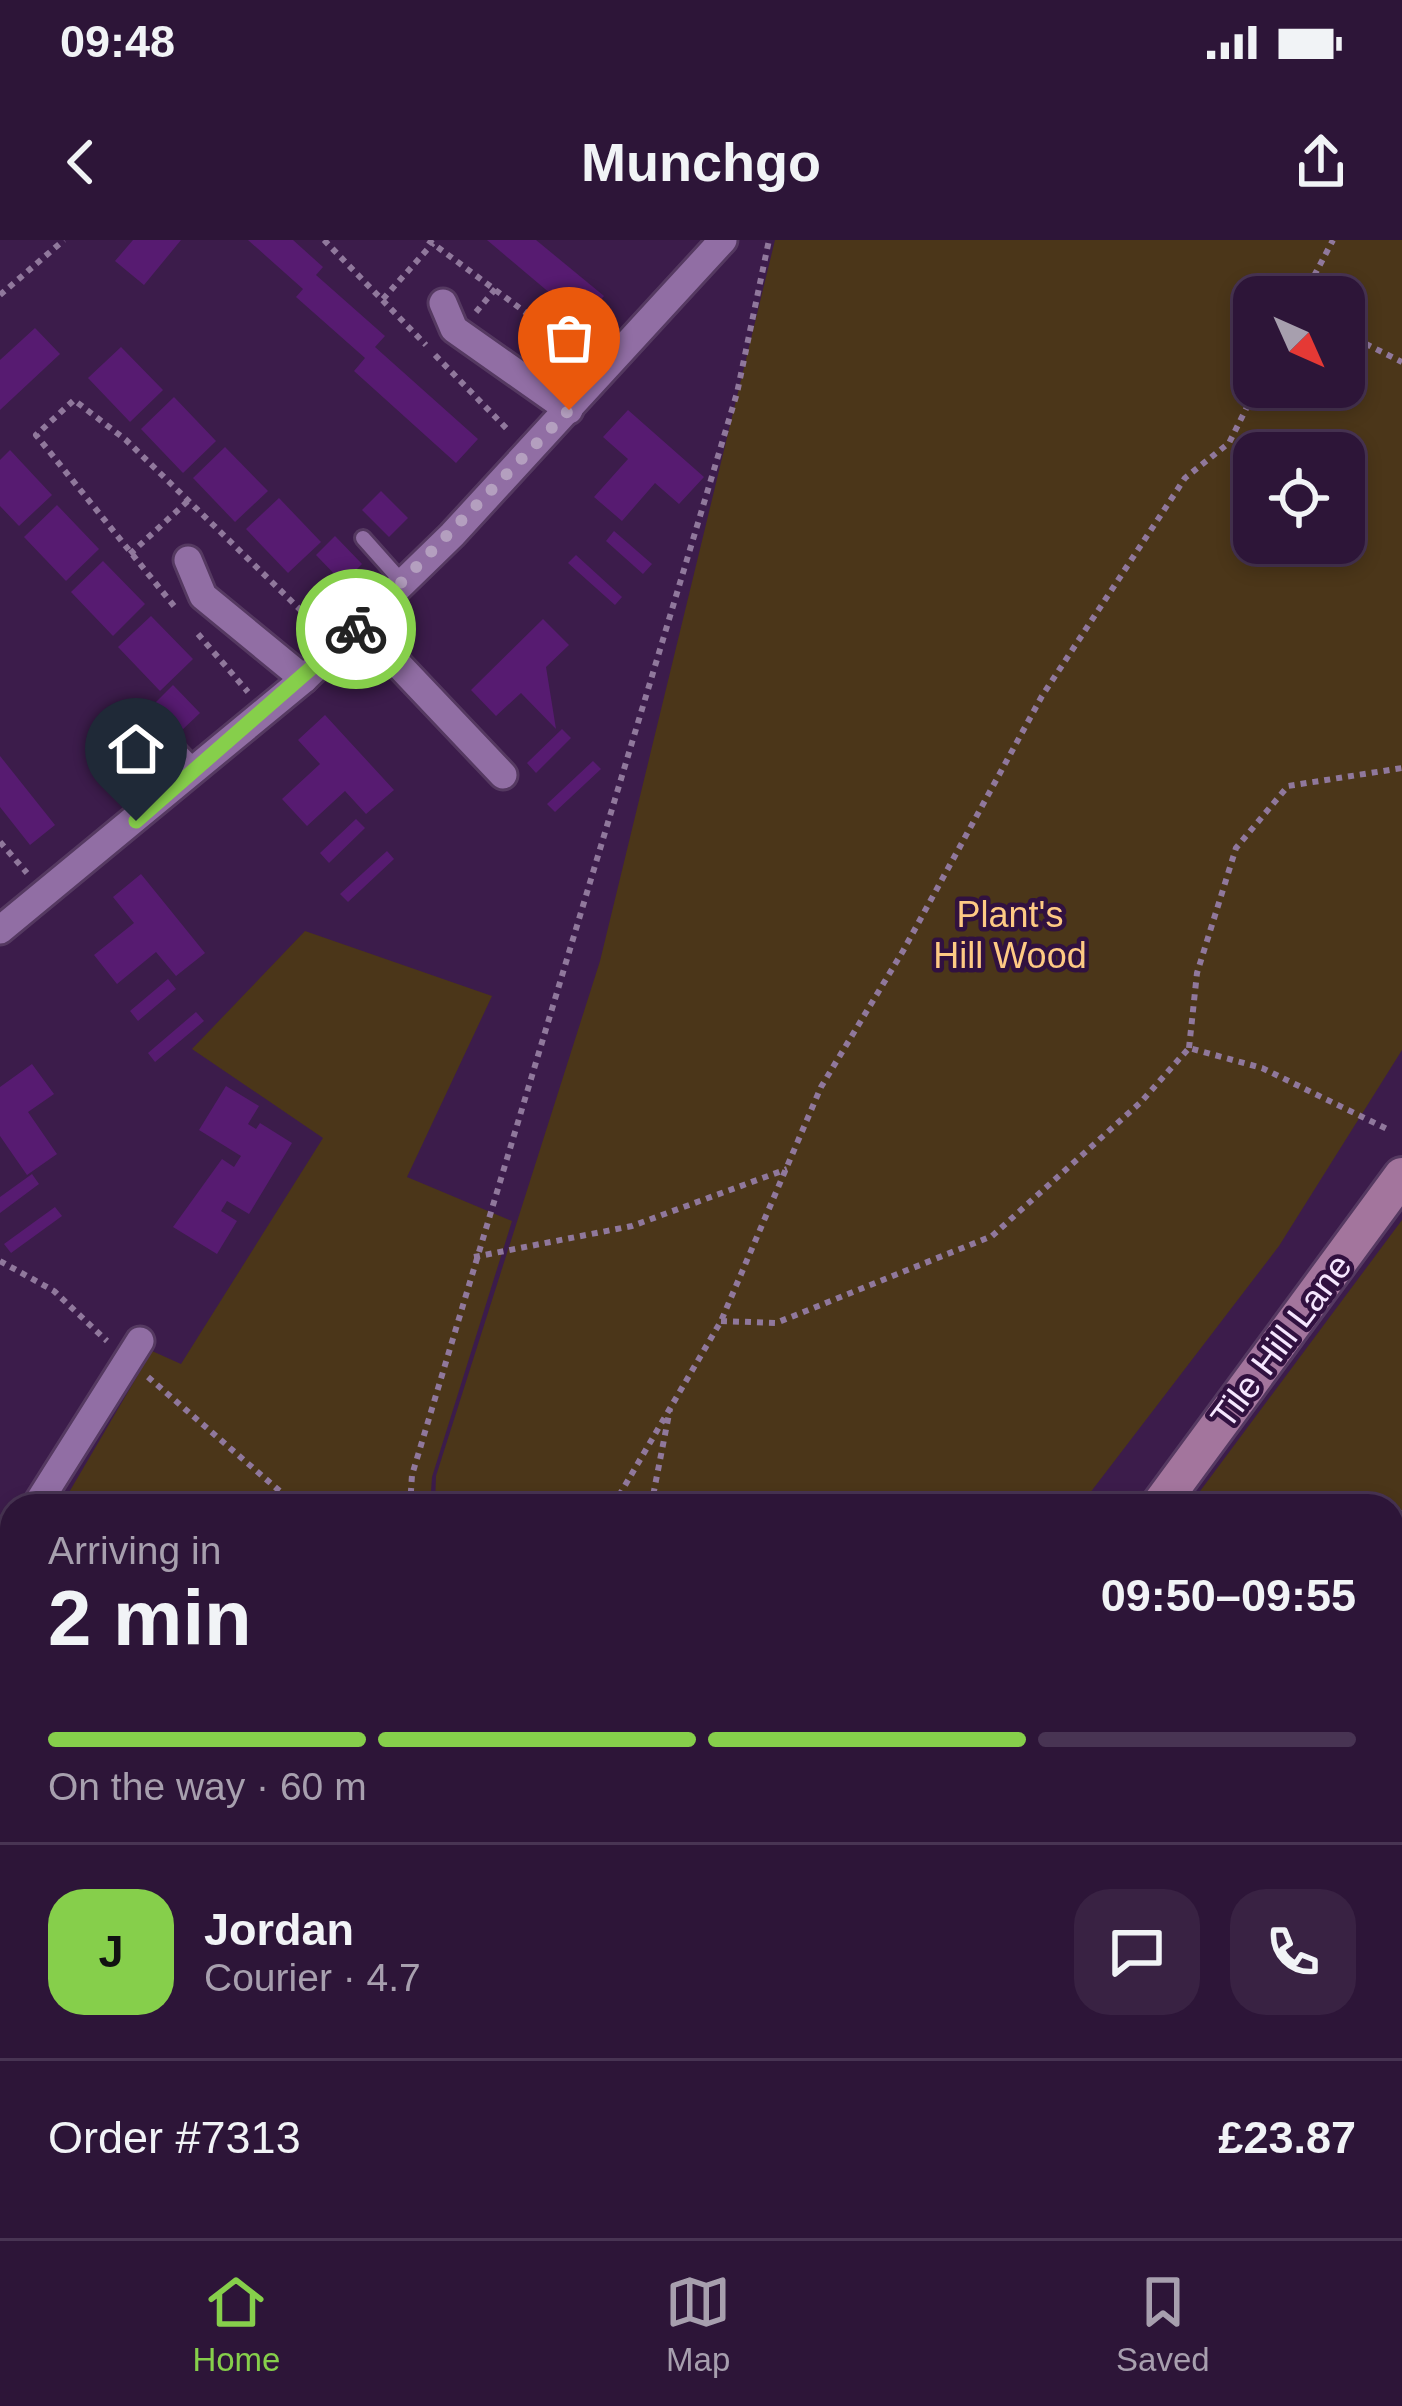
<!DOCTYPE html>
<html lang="en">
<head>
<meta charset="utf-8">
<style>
	body { margin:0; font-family:Helvetica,sans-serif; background:#392243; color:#f1f3f6; height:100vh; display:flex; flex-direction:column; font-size:45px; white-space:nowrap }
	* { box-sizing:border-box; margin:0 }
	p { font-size:39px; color:#a79fae }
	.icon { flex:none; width:66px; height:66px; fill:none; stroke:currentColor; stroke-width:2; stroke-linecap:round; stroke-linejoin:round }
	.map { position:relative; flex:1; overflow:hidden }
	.panel { position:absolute; left:0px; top:1254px; width:1404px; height:744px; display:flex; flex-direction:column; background:#2d1538; border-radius:36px 36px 0 0; box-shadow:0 6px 18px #0003,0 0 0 3px #483453 }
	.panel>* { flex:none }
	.needle { width:78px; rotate:135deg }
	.buttons { position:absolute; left:1233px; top:36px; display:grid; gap:24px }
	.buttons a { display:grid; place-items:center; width:132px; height:132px; border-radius:24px; background:#2d1538; box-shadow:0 6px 18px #0003,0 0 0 3px #483453; font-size:60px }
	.pin { position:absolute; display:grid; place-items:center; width:102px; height:102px; color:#fff; margin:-123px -51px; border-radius:50% 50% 50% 0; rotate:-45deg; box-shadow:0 0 12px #0007 }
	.pin .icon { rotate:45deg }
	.courier { position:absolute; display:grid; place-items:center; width:120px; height:120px; margin:-60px; border:9px solid #86cf4b; border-radius:50%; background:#fff; color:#222; box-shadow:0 3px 15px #0007 }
	.head em { font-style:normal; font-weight:600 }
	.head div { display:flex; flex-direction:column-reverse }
	.head { display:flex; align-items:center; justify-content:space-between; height:204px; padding:0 48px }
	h1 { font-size:78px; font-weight:600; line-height:90px }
	.bar { display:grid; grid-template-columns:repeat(4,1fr); gap:18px 12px; align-content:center; height:144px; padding:0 48px }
	.bar i { height:15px; border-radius:9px; background:#483453 }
	.bar .selected { background:#86cf4b }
	.bar p { grid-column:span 4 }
	.line { display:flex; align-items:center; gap:30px; padding:0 48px; border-top:3px solid #483453 }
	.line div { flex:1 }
	.round { display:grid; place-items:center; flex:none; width:126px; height:126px; border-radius:36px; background:#392243 }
	.status { display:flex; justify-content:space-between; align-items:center; height:84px; padding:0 60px; background:#2d1538; direction:ltr }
	.status svg { height:33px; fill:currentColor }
	header { display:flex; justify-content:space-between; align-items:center; height:156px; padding:0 48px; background:#2d1538; font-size:54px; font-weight:600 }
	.menu { display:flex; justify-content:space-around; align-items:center; height:168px; border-top:3px solid #483453; background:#2d1538; font-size:33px; color:#a79fae }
	.menu a { display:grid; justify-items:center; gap:6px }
	.menu .selected { color:#86cf4b }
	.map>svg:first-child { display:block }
</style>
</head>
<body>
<div class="status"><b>09:48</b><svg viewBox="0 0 49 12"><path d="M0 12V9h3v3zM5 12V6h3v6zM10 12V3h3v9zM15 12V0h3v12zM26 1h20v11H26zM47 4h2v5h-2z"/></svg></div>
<header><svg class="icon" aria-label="back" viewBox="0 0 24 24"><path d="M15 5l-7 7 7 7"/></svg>Munchgo<svg class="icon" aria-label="share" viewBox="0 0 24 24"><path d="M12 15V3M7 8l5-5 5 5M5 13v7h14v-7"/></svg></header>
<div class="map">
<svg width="1402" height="1998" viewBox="0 0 1402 1998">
	<rect width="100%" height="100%" fill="#3c1c4b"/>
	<path fill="#462158" d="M0,1749L12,1759V1986H108L97,1998H6L0,1993Z"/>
	<g fill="#4b3619" fill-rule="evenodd">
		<path d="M775,0H1402V810L1279,1006L1080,1266H435L436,1236L600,721ZM1344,57V147H1254V57ZM1344,213V303H1254V213Z"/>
		<path d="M305,691L492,756L407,937L512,981L432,1237L430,1266H61L152,1111L181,1124L323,898L192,809Z"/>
		<path d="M1402,980V1998H707L693,1986H1392V1266H1189Z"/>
	</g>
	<g fill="#571b71">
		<path d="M133,0H181L144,45L115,21Z"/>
		<path d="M248,0H293L323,27L316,35L385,96L375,107L478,199L456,223L354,131L365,118L296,57L303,49Z"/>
		<path d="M487,0H536L604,56L583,81Z"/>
		<path d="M35,88L60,114L0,170V120Z"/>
		<path d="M121,107L163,150L130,182L88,138Z"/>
		<path d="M174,157L216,201L183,233L141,189Z"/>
		<path d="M628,170L704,237L679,264L655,243L622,281L594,257L628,219L603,197Z"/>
		<path d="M225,207L268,251L235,282L193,238Z"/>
		<path d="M10,210L52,255L19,286L0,266V220Z"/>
		<path d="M381,251L408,278L389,297L362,270Z"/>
		<path d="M279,258L321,302L288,333L246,289Z"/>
		<path d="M57,265L99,309L66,341L24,297Z"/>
		<path d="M614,291L652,324L643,334L606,301Z"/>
		<path d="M335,296L362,324L343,343L316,315Z"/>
		<path d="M576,315L622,357L615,365L568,323Z"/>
		<path d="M103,321L145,364L113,396L71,352Z"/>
		<path d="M151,376L193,419L160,451L118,407Z"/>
		<path d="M543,379L569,405L546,427L556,489L521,453L496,476L471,450Z"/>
		<path d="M173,445L200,473L181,491L154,464Z"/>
		<path d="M325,475L394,550L366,574L345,551L307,586L282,559L320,524L298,500Z"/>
		<path d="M562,489L571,498L536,533L527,523Z"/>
		<path d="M124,492L150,521L130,539L104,510Z"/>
		<path d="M0,516L55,585L30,605L0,567Z"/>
		<path d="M593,521L601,529L555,572L547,564Z"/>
		<path d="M356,579L365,588L329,623L320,613Z"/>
		<path d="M387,611L394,619L348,662L340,654Z"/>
		<path d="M141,634L205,713L176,736L156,712L117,744L94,715L134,683L113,657Z"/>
		<path d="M168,739L176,749L138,781L130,771Z"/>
		<path d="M196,772L204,781L155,822L148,813Z"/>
		<path d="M32,824L54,854L28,872L57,914L27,935L0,896V847Z"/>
		<path d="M226,846L259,866L248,884L256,889L260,883L292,903L249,974L227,961L221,971L237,981L217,1014L173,987L222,919L234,927L241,916L199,890Z"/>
		<path d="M32,934L39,944L0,973V957Z"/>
		<path d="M55,967L62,976L11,1013L4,1004Z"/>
		<path d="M0,1788L12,1797V1852L0,1842Z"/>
	</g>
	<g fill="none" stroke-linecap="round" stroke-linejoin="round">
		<defs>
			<g id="service">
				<path d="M363,298L403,343"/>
				<path d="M155,485L198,530"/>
				<path d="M0,1993L6,1998"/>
			</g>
			<g id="minor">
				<path d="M443,63L454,89L569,170"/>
				<path d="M188,320L203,356L304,439"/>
				<path d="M360,384L503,535"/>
				<path d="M0,690L304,439L452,295L723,0"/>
				<path d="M36,1266L140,1101"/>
				<path d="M0,1297L12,1288"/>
				<path d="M0,1398L12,1414"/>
				<path d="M0,1598L12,1589"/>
				<path d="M620,1986L635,1998"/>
				<path d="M181,1998L191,1986"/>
			</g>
			<g id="secondary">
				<path d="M1159,1266L1402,936"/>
				<path d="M595,1998L605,1986"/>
			</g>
		</defs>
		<use href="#service" stroke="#553961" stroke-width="20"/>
		<use href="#minor" stroke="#553961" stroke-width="33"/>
		<use href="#secondary" stroke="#553961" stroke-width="42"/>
		<g stroke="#90789c" stroke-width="6" stroke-dasharray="6 6" stroke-linecap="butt">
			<path d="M324,0L426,105"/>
			<path d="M428,0L583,115"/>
			<path d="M0,55L64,0"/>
			<path d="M1303,57L1333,0"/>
			<path d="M383,59L433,3"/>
			<path d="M476,72L497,47"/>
			<path d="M1344,93L1402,122"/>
			<path d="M435,115L509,191"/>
			<path d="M130,314L189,260"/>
			<path d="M174,366L36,195L74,160L126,200L318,387"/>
			<path d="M198,394L248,452"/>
			<path d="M0,602L27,633"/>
			<path d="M1189,808L1197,733L1236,608L1288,546L1402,528"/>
			<path d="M474,1017L632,986L787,929"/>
			<path d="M0,1021L54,1051L107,1101"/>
			<path d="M721,1081L776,1083L992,996L1141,862L1189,808L1262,828L1387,889"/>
			<path d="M148,1137L297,1266"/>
			<path d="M410,1266L412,1235L737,153L769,0"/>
			<path d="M613,1266L721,1081L821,847L903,711L1042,456L1185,238L1229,203L1257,147"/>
			<path d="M651,1266L670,1169"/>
			<path d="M1392,1280L1402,1271"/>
			<path d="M0,1777L12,1787"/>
			<path d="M1392,1934L1402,1892"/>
			<path d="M1392,1941L1402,1929"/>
			<path d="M302,1986L319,1998"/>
			<path d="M1150,1986V1998"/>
			<path d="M518,1998L528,1986"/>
			<path d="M1360,1998L1367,1986"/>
		</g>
		<use href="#service" stroke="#916ea4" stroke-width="14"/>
		<use href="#minor" stroke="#916ea4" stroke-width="27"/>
		<use href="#secondary" stroke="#a3759d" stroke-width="36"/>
	</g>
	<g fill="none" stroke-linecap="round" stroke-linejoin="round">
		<path stroke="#b49fbf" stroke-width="12" stroke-dasharray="0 21.6" d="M356,389L569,170"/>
		<path stroke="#86cf4b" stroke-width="15" d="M136,581L356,389"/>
	</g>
	<g text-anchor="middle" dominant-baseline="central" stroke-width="9" stroke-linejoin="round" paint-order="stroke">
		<g font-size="36" fill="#feca84" stroke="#311140">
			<text x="1010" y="674">Plant's<tspan x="1010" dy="41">Hill Wood</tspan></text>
		</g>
		<g font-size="36" fill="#f5e6fe" stroke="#311140">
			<text transform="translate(1281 1101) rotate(-53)">Tile Hill Lane</text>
		</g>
	</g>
</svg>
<div class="buttons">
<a><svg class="needle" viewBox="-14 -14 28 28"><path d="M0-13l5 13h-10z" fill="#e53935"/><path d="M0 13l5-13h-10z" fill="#a79fae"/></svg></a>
<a><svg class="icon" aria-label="locate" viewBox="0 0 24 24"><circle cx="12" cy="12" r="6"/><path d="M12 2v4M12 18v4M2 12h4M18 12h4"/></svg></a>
</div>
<div class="pin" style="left:569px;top:170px;background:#ea580c"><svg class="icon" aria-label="bag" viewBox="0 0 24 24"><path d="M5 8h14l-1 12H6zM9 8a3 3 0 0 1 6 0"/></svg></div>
<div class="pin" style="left:136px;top:581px;background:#1f2937"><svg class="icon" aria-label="home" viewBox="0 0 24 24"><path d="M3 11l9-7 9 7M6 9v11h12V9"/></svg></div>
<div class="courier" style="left:356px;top:389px"><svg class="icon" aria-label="bike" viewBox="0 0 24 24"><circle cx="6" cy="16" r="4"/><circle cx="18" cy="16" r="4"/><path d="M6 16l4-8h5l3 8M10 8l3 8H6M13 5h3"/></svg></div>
<section class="panel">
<div class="head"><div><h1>2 min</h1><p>Arriving in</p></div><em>09:50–09:55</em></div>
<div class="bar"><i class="selected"></i><i class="selected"></i><i class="selected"></i><i></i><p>On the way · 60 m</p></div>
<div class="line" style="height:216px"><b class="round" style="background:#86cf4b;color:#111">J</b><div><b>Jordan</b><p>Courier · 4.7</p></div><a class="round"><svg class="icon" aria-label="chat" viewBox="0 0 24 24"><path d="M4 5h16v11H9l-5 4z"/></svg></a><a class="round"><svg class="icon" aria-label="phone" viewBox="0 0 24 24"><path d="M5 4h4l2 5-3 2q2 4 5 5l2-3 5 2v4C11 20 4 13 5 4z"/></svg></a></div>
<div class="line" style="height:156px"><div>Order #7313</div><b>£23.87</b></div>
</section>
</div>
<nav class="menu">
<a class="selected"><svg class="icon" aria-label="home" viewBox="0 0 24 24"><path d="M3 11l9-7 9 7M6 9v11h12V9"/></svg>Home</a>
<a><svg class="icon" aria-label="map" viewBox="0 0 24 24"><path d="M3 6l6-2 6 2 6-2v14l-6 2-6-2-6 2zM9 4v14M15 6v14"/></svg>Map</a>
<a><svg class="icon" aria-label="saved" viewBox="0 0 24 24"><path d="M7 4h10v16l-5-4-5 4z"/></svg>Saved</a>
</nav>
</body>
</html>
